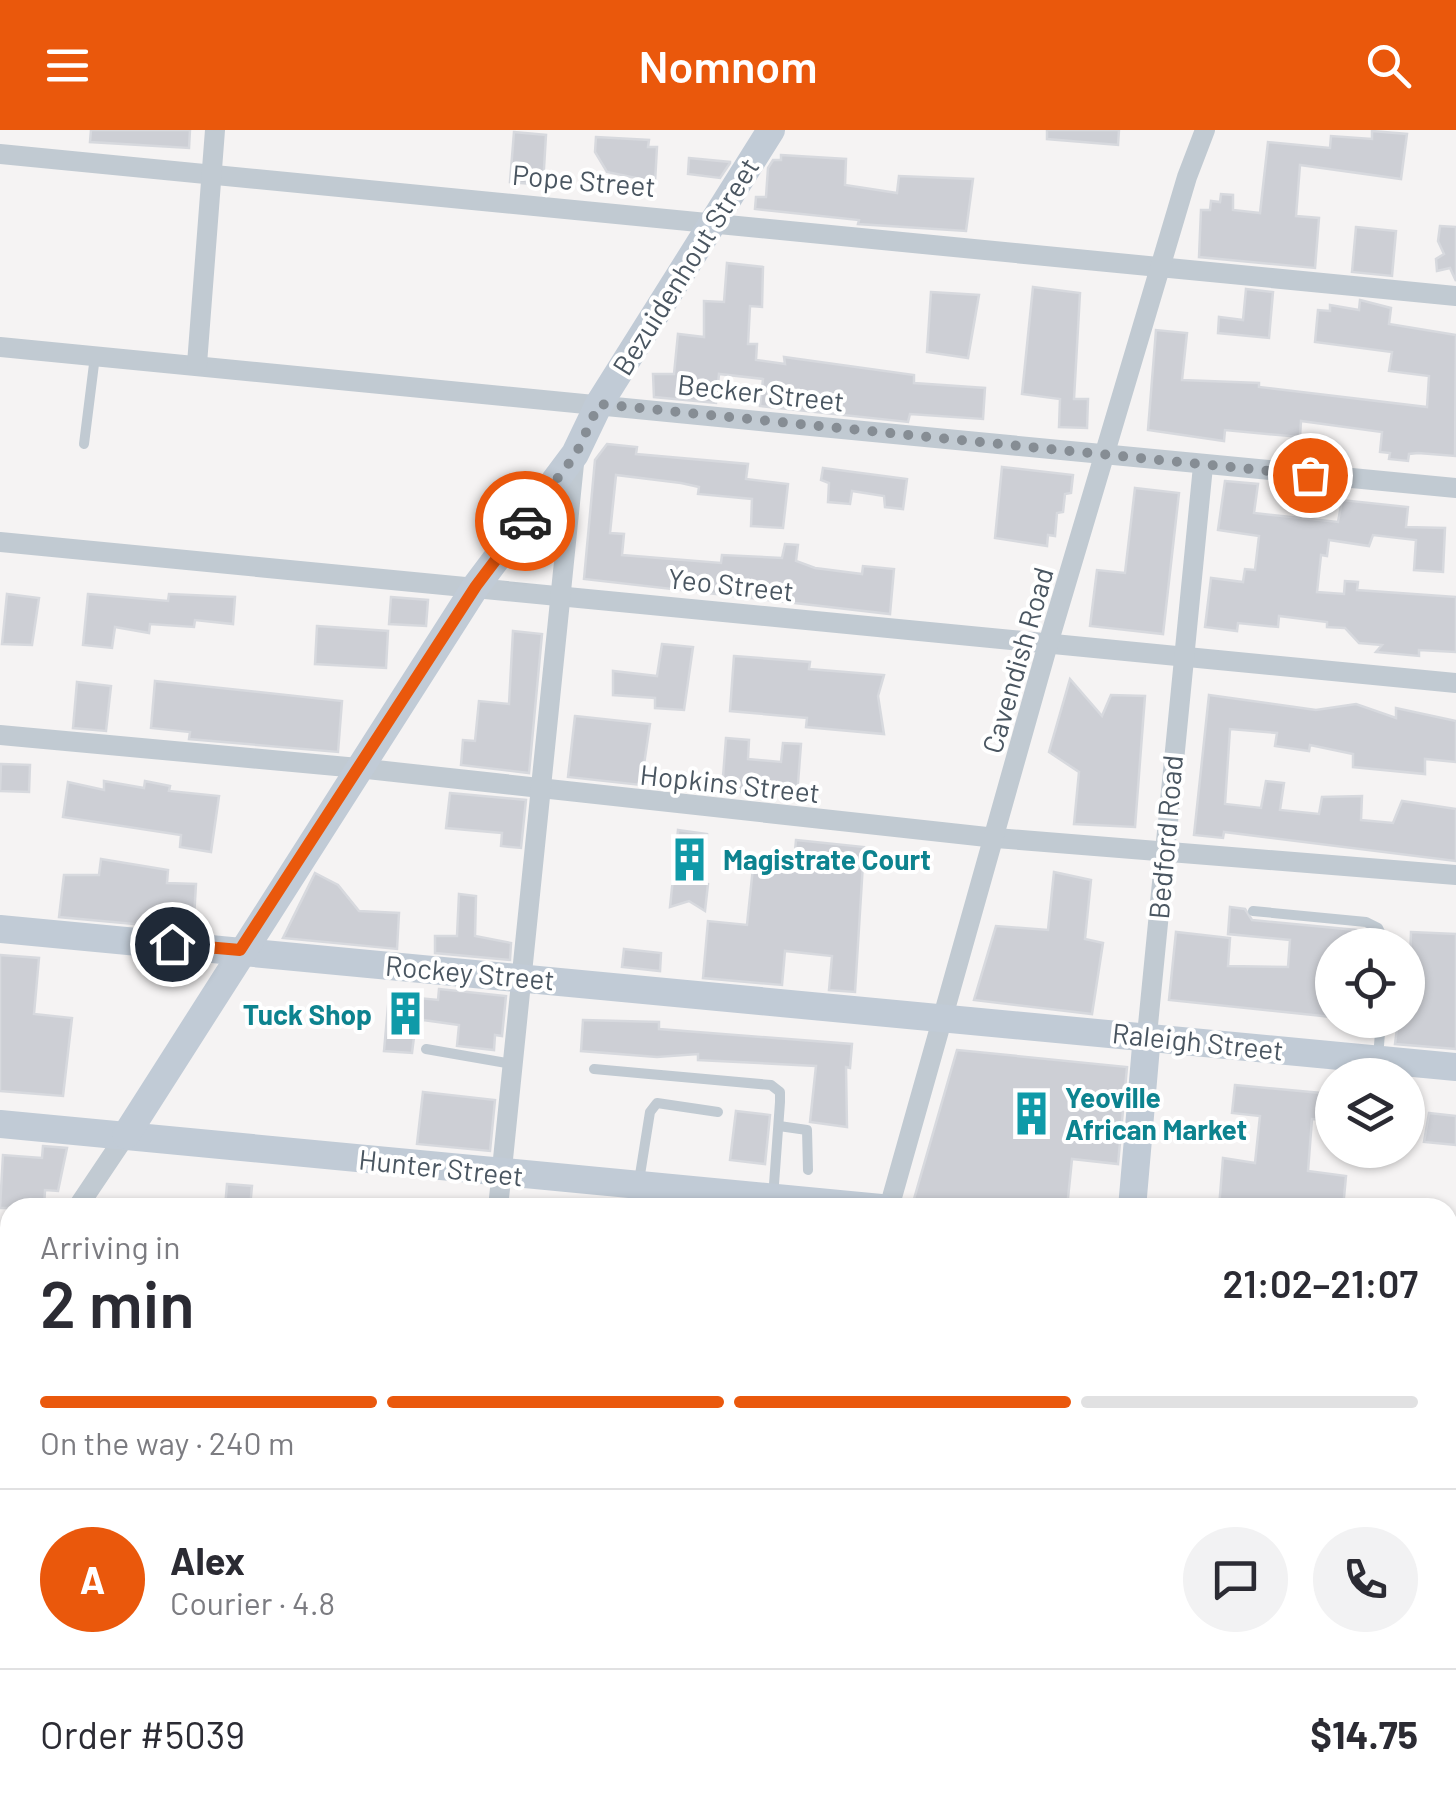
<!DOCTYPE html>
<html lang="en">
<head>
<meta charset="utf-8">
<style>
	body { margin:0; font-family:Barlow,sans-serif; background:#f2f2f3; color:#2b2b33; height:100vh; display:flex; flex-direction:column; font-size:38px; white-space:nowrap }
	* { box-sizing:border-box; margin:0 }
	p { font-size:32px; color:#7c7c81 }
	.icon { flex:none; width:55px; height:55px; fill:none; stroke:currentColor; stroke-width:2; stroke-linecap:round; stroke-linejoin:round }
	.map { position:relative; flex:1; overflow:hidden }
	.side { position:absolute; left:0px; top:1068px; width:1458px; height:622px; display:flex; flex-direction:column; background:#fff; border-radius:30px 30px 0 0; box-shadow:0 2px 8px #0004 }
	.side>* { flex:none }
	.tools { position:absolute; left:1315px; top:798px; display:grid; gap:20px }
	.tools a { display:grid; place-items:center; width:110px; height:110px; border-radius:50%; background:#fff; box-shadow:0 2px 8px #0004; font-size:50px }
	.pin { position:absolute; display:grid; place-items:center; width:85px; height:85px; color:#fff; margin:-42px; border:5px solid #fff; border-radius:50%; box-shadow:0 2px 10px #0007 }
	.courier { position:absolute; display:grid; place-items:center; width:100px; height:100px; margin:-50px; border:8px solid #ea580c; border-radius:50%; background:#fff; color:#222; box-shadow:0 2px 12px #0007 }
	.overview em { font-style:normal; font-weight:600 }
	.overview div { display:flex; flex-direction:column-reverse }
	.overview { display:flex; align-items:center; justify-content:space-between; height:170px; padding:0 40px }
	h1 { font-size:65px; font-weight:600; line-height:75px }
	.bar { display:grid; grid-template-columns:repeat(4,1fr); gap:15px 10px; align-content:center; height:120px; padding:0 40px }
	.bar i { height:12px; border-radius:8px; background:#e1e1e2 }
	.bar .on { background:#ea580c }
	.bar p { grid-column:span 4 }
	.line { display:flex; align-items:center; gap:25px; padding:0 40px; border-top:2px solid #e1e1e2 }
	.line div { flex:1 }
	.round { display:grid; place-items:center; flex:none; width:105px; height:105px; border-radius:52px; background:#f2f2f3 }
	header { display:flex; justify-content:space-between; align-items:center; height:130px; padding:0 40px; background:#ea580c; color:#fff; font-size:45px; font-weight:600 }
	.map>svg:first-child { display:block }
</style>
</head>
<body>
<header><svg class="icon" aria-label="menu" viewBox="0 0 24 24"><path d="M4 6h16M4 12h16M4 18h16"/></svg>Nomnom<svg class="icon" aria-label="search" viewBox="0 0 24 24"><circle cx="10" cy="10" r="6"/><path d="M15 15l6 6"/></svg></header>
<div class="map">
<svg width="1456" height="1688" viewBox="0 0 1456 1688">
	<rect width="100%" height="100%" fill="#f5f3f3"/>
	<g fill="#cdcfd5" stroke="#d7d9de" stroke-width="2.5">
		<path d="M91,0H190L189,18L90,12Z"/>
		<path d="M1047,0H1119L1118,15L1047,9Z"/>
		<path d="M1372,1L1407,4L1401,49L1300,35L1296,86L1319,88L1315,138L1199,127L1201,80H1210L1211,71L1220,72L1221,64L1233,65V80L1260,83L1268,12L1330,18L1331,6L1372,9Z"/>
		<path d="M514,2L546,5L543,55L510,52Z"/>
		<path d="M596,7L649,10L648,17H657L655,52L607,42L595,22Z"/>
		<path d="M781,25L846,29L845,55L897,63L899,46L973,49L966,101L858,94L859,90L755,79L756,67H766L768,38L773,30H781Z"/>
		<path d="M689,28L730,32V33L720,48L688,44Z"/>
		<path d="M1440,96L1456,97V151L1450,138L1437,141L1436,129L1444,124L1438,111Z"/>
		<path d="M1356,97L1396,101L1392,146L1352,142Z"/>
		<path d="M727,133L763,137L762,177L750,176L748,214H757L756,230L785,234L784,227L914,245V253L985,258L983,289L910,284L908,292L760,276L763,249L719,244L716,273L654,267L653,244H674L678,204L704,207V171L724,172Z"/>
		<path d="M1033,157L1080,163L1074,269H1088L1087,298L1059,297L1060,269L1022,264Z"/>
		<path d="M1246,159L1273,162L1269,208L1218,203L1219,187L1243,190Z"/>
		<path d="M931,162L979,165L968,228L927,222Z"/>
		<path d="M1360,170L1391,178L1389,194L1456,205L1455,326L1418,323L1409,324L1408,331L1389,329L1390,323L1380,322L1382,302L1301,291L1300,307L1225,300L1224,311L1148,300L1156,200L1187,203L1182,250L1259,253V257L1427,277L1429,246L1389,241L1392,222L1315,212L1318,180L1330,181V175L1359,180Z"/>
		<path d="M607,314L637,317L636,324L748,334L746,349L788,354L783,398L751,396L752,369L698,364L699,357L681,353L616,345L610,403L624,404L622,425L721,433L722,425L782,428L785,414L798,415L796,431L815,438L862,444L863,436L894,439L890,484L584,449L595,330Z"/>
		<path d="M1002,337L1073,345L1071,363L1065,364L1063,382L1057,383L1055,406L1048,405L1047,416L995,408Z"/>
		<path d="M823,338L907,349L903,379L885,377L884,366L852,361L850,374L828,372L829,353L821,350Z"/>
		<path d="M1225,351L1258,354L1254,383L1338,392L1342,370L1408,377L1406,397L1445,398L1443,442L1414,440L1416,410L1373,405L1369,416L1329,410L1327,426L1321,425L1317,462L1344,464L1345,451L1358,452L1357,460L1456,467V522L1419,520V526L1376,522L1382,515L1359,513L1345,498L1327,497V492L1279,486L1278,497L1238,493L1237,501L1205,497L1211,448L1243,452L1245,439L1255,440L1259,406L1218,400Z"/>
		<path d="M1135,358L1179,363L1163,504L1090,496L1097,440L1125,443Z"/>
		<path d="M7,464L39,468L32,515L2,514Z"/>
		<path d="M88,464L168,471L169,464L235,467L233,494L195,490L194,497L150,494L149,503L115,497L112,518L83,515Z"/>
		<path d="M391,467L428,470L426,496L389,494Z"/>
		<path d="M317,496L388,501L386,538L315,534Z"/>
		<path d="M513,501L542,504L529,643L461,635L463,610L475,611L479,571L509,574Z"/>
		<path d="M662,514L693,517L684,580L655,578V568L613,565V541L657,546Z"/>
		<path d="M734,526L810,532L809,539L884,545L878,566L884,604L806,597L807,588L730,581Z"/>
		<path d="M1070,549L1102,586L1111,565L1145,566L1135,697L1074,694L1079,642L1049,622Z"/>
		<path d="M155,551L342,571L338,622L189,609L190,602L151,598Z"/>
		<path d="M77,552L111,556L106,601L73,598Z"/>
		<path d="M1209,565L1316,580L1356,574L1396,588V578L1456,591V632L1425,629V644L1353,637V624L1310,615L1309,621L1275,616L1277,603L1230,599L1225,674L1261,678L1266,651L1284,653L1280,680L1319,684L1322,667L1362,666L1361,690L1393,693L1402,671L1456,679V731L1224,702L1223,708L1194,705Z"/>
		<path d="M575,586L650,594L641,655L568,647Z"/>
		<path d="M726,608L749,610L748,629L781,632L783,613L801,614L797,666L722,660Z"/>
		<path d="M1,634L30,635L29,662L0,661Z"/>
		<path d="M104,651L144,658L145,651L170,656L169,661L219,666L211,722L180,717L181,705L63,687L68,652L104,660Z"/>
		<path d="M450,663L526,670L521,718L501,716L502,703L446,698Z"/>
		<path d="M678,700L707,704L701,753L708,754L705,781L689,771L670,777Z"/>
		<path d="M796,710L864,717L855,862L829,860L832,826L785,821L782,855L703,848L708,791L747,795L754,728L794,732Z"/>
		<path d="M101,729L168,740L167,753L196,754L194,788L166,783V797L59,787L64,745H99Z"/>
		<path d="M1054,742L1091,750L1085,809L1103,813L1092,884L974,870L996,796L1048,800Z"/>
		<path d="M315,743L338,755L359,781L399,783L397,819L283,808Z"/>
		<path d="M459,764L476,766L475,806L511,813L510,830L435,823V806H457Z"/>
		<path d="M1230,777L1245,779L1252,790L1356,800L1355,815H1332V887L1169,870L1176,802L1230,808L1228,836L1288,837L1290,810L1228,804Z"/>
		<path d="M1411,802L1456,804V919L1395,914L1398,890H1408Z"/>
		<path d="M624,819L661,823L660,841L622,837Z"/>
		<path d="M0,825L39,828L34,884L72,888L63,966L0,961Z"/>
		<path d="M439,859L506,866L502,906L495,905L494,920L457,916L459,895L423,890L422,900L415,899L412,923L384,921L389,865L438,870Z"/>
		<path d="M583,890L659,892V899L852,914L850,938L846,937L847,997L810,992L816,936L698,930V924L657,927L581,921Z"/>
		<path d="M957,920L1127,937L1118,1034L1072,1029L1067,1078L912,1076Z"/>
		<path d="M1235,955L1332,964V990L1312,989L1308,1041L1346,1046L1343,1078H1219L1223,1028L1255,1033L1260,986L1232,983Z"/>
		<path d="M423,962L495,970L490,1021L417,1014Z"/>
		<path d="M736,981L770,985L765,1034L730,1030Z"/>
		<path d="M1429,983L1456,986V1015L1424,1012Z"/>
		<path d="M43,1016L67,1018L58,1061L45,1060L44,1078H0L3,1025L42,1028Z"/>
		<path d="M227,1054L252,1056L250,1078H225Z"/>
	</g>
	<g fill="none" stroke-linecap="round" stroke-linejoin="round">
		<g stroke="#c1cad2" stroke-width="10">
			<path d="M84,314L95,226"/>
			<path d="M1253,781L1366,792L1378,798L1386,815"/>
			<path d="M426,919L512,934"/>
			<path d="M1378,928L1381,890"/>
			<path d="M594,939L771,955L780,962V972L773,1068"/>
			<path d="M779,996L807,1000L808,1040"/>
			<path d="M639,1051L650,982L657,973L718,982"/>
			<path d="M1448,1556L1453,1519"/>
			<path d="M614,1688L615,1680"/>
			<path d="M622,1688L623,1680"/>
		</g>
		<g stroke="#c1cad2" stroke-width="20">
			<path d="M0,24C486,70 971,119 1456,166"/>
			<path d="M0,217C486,261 970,315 1456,358"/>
			<path d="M197,234L215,0"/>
			<path d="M0,412L1456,553"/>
			<path d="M0,605L358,638L996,708L1456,745"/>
			<path d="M1147,905L1203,336"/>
			<path d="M77,1078L126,1005"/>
			<path d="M498,1078L575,324"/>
			<path d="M889,1078L1048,514L1187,47L1205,0"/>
			<path d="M1448,1134L1456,1135"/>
			<path d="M0,1193L10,1178"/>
			<path d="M1448,1324L1456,1325"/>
			<path d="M0,1379L10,1380"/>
			<path d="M1448,1518L1456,1519"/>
			<path d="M0,1573L10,1574"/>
			<path d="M1115,1680L1197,1688"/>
			<path d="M444,1688L445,1680"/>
			<path d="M711,1688L713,1680"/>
			<path d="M1070,1688L1071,1680"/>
		</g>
		<g stroke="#c1cbd6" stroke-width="28">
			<path d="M0,799L1456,937"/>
			<path d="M0,994L881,1078"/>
			<path d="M126,1005L476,456L575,324L599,274L771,0"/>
			<path d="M1132,1078L1147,905"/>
		</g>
	</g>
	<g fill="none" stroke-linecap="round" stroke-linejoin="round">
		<path stroke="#868d94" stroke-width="10" stroke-dasharray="0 18" d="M525,391L576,324L599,274L1310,345"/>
		<path stroke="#ea580c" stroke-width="12" d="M172,814L240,820L476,456L525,391"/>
	</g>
	<defs>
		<symbol id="building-bare" viewBox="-9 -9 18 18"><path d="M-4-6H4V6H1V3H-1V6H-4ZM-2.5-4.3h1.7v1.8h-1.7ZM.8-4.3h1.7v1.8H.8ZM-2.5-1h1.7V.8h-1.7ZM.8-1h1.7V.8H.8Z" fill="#0f9aa8" stroke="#fff" stroke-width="2.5" paint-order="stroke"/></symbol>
	</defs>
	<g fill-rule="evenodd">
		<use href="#building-bare" x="658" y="698" width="63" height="63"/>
		<use href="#building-bare" x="374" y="852" width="63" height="63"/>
		<use href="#building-bare" x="1000" y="952" width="63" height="63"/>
	</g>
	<g text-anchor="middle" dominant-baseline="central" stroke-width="8" stroke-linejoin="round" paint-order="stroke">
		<g font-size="28" fill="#4a5661" stroke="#fff">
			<text transform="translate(584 50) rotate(5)">Pope Street</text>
			<text transform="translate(685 136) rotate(-58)">Bezuidenhout Street</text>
			<text transform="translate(761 262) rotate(6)">Becker Street</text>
			<text transform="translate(731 454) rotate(6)">Yeo Street</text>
			<text transform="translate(1017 530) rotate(-74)">Cavendish Road</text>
			<text transform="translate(730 653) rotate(6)">Hopkins Street</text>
			<text transform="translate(1165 707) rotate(-85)">Bedford Road</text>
			<text transform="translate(470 842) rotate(5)">Rockey Street</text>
			<text transform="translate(1198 911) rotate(6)">Raleigh Street</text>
			<text transform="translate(441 1037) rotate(6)">Hunter Street</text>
		</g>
		<g font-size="28" font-weight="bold" fill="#0d838f" stroke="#fff" text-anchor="start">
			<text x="723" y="729">Magistrate Court</text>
			<text x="372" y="884" text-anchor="end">Tuck Shop</text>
			<text x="1065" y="967">Yeoville<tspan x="1065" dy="32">African Market</tspan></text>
		</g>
	</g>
</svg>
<div class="tools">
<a><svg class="icon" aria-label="locate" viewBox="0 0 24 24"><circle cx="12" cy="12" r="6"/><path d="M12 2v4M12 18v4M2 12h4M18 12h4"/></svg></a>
<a><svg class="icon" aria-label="layers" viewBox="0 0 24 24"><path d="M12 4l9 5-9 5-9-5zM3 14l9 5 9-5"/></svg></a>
</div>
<div class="pin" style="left:1310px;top:345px;background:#ea580c"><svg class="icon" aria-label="bag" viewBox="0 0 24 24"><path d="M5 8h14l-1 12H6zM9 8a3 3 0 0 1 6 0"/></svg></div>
<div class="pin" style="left:172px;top:814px;background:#1f2937"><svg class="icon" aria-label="home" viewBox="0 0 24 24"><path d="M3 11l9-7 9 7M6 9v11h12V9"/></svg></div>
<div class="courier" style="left:525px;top:391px"><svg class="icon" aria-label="car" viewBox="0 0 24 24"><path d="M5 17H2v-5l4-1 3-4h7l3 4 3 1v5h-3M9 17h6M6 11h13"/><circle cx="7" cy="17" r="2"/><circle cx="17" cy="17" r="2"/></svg></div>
<section class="side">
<div class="overview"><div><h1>2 min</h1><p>Arriving in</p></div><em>21:02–21:07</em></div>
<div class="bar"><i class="on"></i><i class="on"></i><i class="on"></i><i></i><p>On the way · 240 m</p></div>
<div class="line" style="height:180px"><b class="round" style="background:#ea580c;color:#fff">A</b><div><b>Alex</b><p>Courier · 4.8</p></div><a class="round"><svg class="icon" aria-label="chat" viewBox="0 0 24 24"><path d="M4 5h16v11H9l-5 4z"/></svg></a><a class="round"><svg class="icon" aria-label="phone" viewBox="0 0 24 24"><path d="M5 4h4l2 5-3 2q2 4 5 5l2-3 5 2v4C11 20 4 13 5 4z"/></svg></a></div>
<div class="line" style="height:130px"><div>Order #5039</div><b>$14.75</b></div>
</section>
</div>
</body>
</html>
